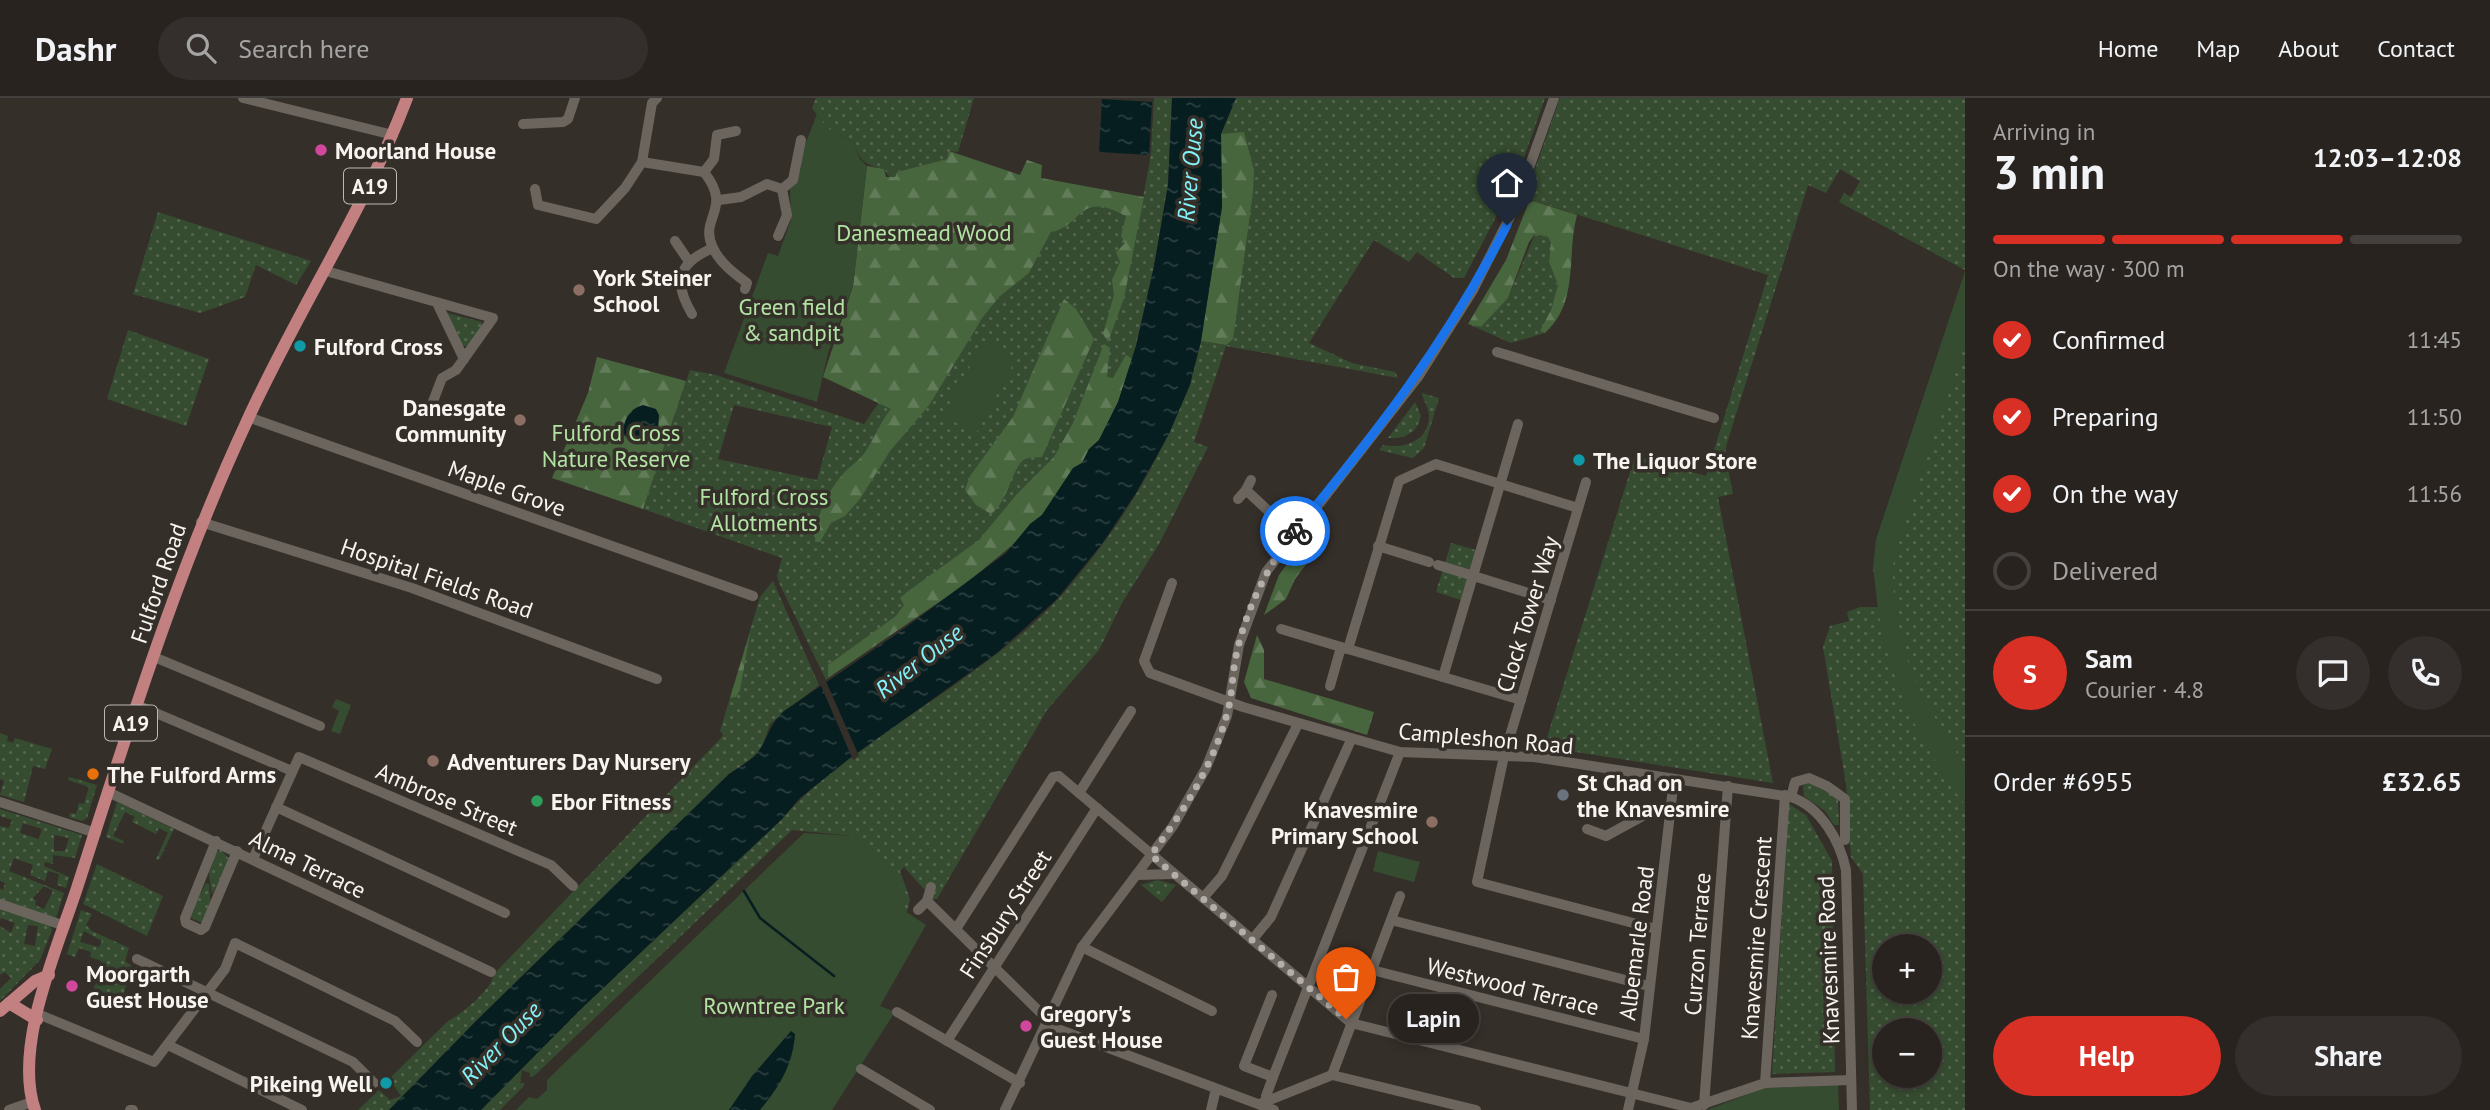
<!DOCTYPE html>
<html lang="en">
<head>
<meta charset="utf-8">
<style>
	body { margin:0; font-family:"PT Sans",sans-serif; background:#342f2c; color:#f1f3f6; height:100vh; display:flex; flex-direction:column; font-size:26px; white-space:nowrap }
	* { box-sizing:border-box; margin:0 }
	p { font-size:23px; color:#a5a4a4 }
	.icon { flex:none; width:38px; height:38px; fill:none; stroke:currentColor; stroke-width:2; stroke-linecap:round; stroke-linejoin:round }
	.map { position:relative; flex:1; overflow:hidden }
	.panel { display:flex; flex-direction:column; background:#28231f; width:525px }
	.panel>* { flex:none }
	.buttons { position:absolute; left:1872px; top:836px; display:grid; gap:14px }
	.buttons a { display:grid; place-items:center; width:70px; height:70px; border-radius:50%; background:#28231f; box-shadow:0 4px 10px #0003,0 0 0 2px #44403d; font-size:35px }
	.pin { position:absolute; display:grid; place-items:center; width:60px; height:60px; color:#fff; margin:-72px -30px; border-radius:50% 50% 50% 0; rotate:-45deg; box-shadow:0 0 7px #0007 }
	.pin .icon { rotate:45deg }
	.courier { position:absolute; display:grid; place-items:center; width:70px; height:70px; margin:-35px; border:5px solid #1a73e8; border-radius:50%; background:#fff; color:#222; box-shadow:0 2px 9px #0007 }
	.bubble { position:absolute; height:49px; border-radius:24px; background:#28231f; box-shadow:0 4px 10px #0003,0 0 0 2px #44403d; font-size:23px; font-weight:600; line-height:49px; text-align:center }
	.head em { font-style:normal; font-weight:600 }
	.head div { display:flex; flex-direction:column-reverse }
	.head { display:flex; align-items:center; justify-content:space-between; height:119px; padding:0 28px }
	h1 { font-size:46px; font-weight:600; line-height:52px }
	.bar { display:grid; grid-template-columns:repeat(4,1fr); gap:10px 7px; align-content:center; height:84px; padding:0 28px }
	.bar i { height:9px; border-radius:5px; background:#44403d }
	.bar .on { background:#d93025 }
	.bar p { grid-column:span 4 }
	.line { display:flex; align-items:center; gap:18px; padding:0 28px; border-top:2px solid #44403d }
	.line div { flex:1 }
	.round { display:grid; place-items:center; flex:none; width:74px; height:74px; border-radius:37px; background:#342f2c }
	ol { padding:0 28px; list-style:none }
	li { display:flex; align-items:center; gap:21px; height:77px }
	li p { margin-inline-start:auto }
	li .icon { padding:7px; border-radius:50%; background:#d93025; color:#fff; stroke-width:4 }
	li:last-child { color:#a5a4a4 }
	li i { width:38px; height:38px; border:4px solid #44403d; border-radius:50% }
	.action { display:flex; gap:14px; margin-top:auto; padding:14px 28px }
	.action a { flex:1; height:80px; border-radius:42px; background:#d93025; color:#fff; font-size:28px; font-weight:600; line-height:80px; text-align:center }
	.action a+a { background:#342f2c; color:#f1f3f6 }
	header { display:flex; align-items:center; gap:42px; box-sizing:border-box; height:98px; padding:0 35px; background:#28231f; border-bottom:2px solid #44403d }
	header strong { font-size:33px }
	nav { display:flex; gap:38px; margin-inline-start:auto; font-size:24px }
	.search { width:490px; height:63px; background:#342f2c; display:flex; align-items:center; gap:18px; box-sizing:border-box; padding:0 24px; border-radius:38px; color:#a5a4a4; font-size:26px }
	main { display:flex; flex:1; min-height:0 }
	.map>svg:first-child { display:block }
</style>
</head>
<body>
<header>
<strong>Dashr</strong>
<div class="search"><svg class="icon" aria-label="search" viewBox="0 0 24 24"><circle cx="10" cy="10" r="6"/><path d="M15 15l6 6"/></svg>Search here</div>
<nav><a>Home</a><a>Map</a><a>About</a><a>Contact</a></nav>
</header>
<main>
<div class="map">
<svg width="1965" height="1012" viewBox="0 0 1965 1012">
	<defs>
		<pattern id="grass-dots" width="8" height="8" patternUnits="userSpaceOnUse" patternTransform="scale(1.75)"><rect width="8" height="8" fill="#364c30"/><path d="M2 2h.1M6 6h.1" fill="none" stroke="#54664e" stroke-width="1.8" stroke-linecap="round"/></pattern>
		<pattern id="forest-firs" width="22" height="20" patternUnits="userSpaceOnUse" patternTransform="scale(1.75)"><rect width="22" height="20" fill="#47663e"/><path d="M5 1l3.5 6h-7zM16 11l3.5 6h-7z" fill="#627c5a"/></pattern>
		<pattern id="water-ripples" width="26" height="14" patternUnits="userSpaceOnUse" patternTransform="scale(1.75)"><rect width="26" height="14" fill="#071e20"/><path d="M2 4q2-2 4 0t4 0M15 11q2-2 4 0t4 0" fill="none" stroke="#2c3f41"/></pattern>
	</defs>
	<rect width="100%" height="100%" fill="#352f29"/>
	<g fill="url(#grass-dots)" fill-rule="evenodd">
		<path d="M816,0H974L958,54L949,53L947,61L897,74L895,79L890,80L884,71C864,67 860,62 853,44L827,30L812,10Z"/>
		<path d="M1154,0H1172L1168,87L1154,168L1136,248L1118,304L1052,403L826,582L780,487L777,478L782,460L643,411L690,272L716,277L864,326L880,303L912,324L930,306L983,219L999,199L1029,175L1051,134L1077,111L1102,107L1125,113L1138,127L1151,56ZM734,307L832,329L817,382L718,361Z"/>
		<path d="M1236,0H1545L1516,82L1511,88H1507L1508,96L1464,180H1454L1417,154L1409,164L1374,142L1309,245L1352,265L1395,274L1398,280L1226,248L1194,344L1208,349L1159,446L1122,505L1099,552L1047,612L937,801H933L904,769L900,773L910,801L907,814L899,809L854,738L792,732L534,978L530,979V975L522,972L520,985H525L523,989L500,1012H481L580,912L782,721C828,668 892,631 949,591C987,564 1027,535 1059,500C1124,427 1178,338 1201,243L1226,247L1244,35L1221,36Z"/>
		<path d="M1560,0H1965V172L1839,104L1844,95L1851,99L1860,83L1840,71L1826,95L1808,87L1727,345L1725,355L1733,396L1718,399L1773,685L1544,649L1635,358L1706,378L1768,177L1525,100Z"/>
		<path d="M158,114L311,163L296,187L256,167L245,199L200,215L133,196Z"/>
		<path d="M1535,136L1548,139L1551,145L1549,164L1558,187L1551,212L1541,233L1545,235L1511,245L1468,226L1481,229L1508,200Z"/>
		<path d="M1965,174V1012H1870L1863,776L1851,759L1846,686L1823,549L1830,528L1849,523L1847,514L1860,509H1878L1873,470L1876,442ZM1885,849H1930V894H1885ZM1885,933H1930V978H1885Z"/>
		<path d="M444,214L482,224V229L468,248H461Z"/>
		<path d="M128,232L209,261L186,328L107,301Z"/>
		<path d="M1422,295L1439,300L1424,350L1413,360L1379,352L1383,347C1402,351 1428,344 1429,320C1430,310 1422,301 1422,295Z"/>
		<path d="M1415,304L1421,318C1417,335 1405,341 1388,340Z"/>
		<path d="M1451,445L1476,452L1461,502L1436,494Z"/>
		<path d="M773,483L819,587L770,626L762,649L755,658L729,676L476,923L389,1012H358L379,992L390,1002L401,998L389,981L448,923C462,916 492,891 494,876L720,641L723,637L720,633L760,499Z"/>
		<path d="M0,635L8,638L7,643L13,645L15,640L52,651L45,671L33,668L24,704L0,697L4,683L0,681Z"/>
		<path d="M69,679L97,687L87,720L82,723L69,719L70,715L76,716L79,705L84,706L89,689L68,682Z"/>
		<path d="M1808,685L1824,691L1838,701L1839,727H1834L1825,713L1804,698L1803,688Z"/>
		<path d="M117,704L174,731L159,762L156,761L168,735L159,730L156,736L132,724L135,719L125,714L113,738L124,743L123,746L106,739Z"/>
		<path d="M1789,706L1806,717L1832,763L1835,974L1772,976Z"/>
		<path d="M0,711L82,737L75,760L53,757V766L45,764L44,768L69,779L66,790L57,787L59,776L48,773L45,783L30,777L33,767L14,760L9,773L64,795L56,820L0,802V791L3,792L5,785L0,783V728L9,730L12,722L0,718ZM23,725L42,731L39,741L20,735ZM54,737L69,740L65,753H54ZM44,788L53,793L44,811L35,807L36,803L33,800Z"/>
		<path d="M221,752L230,762L212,797L208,770L215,754Z"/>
		<path d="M97,766L163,798L147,838L83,806Z"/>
		<path d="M1157,782L1176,787L1162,804L1141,787Z"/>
		<path d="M206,785L209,786L211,808L202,825L189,819C193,806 200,798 206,785Z"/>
		<path d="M0,810L50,827L52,832L40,862L0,903V891L11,880L5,874L0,877V828L11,835L15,825L1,820L0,823ZM28,827L38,828L35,848L24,846Z"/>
		<path d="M81,812L92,816L86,827L92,833L129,850L125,863L132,868L123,898L118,897L116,903L120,908L102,902L104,897L92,893L100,878L101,863L90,859L91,854L79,850L75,859L67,856ZM84,833L102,843L99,849L80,844Z"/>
	</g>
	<g fill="url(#forest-firs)">
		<path d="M1244,34L1254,73L1253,94L1233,241L1226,247L1201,243L1222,109L1221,36Z"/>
		<path d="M949,53L1020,77L1027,62L1042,67L1041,80L1144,99L1124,200L1108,244L1103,236L1114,197L1112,182L1120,164L1116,154L1125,145L1121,138L1126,118C1078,91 1082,129 1051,134L1029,175L999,199L983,219L930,306L890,353L860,401L845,418L831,425L820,444H815C816,417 826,396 843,376C849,369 857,364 863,357C874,343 879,325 891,311L823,279L853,188L867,68L884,71L886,79H895L897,74L947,61Z"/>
		<path d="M1533,103L1577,117C1566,157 1580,203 1545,235L1540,233L1551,212L1558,187L1549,164L1551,145L1548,139L1535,136L1529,144L1508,200L1481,229L1468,226L1506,162L1528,106Z"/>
		<path d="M1064,201L1076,211L1094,241L1042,359C1037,360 1029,359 1025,361C1012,368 1008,404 991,416L976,407L965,392L970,378L1013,319Z"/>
		<path d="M1104,246L1110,250L1107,279L1113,280L1126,257L1132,261L1118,304L1099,342L1089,351L1082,365L1073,370L1042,417L1030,426L1021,440L964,487L831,578L828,576V567L896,518L904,507L900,500L907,494L979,442L1017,396L1054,359L1073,325Z"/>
		<path d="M597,259L686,283L643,411L552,380L588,295Z"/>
		<path d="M1311,433L1327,439L1295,481L1286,501L1264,517L1279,477Z"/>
		<path d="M750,535L740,592L736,599L730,600Z"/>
		<path d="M1257,537L1264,552V581L1374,614L1367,637L1251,600L1244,584Z"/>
	</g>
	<g fill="#364c30">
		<path d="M817,16L827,30L853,44L860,61L867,68L853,188L828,255L817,304L724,275L768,155L778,158L791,122L790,89L801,70V57Z"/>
		<path d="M1965,174V245L1895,451C1888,495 1901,553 1920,594C1929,613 1962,658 1965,674C1965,684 1965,697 1965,707C1908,630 1868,539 1876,442Z"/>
		<path d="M984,243L1016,261L976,335L943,318Z"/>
		<path d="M336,601L351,607L340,636L331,633L339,613L332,609Z"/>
		<path d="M804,735L854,738L903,789L906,797L899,809L926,827L880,908L895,914L832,1012H516L529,999L537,1001L547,992V982Z"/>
		<path d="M1378,753L1420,764L1414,784L1373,773Z"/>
		<path d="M1838,987L1839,1012H1707L1764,990Z"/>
	</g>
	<g fill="url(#water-ripples)">
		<path d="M1172,0H1236L1221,36L1222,109L1201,243L1190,287L1169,336L1136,395L1102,446L1057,501L997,555L849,661L800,700L782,721L580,912L481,1012H389L476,923L729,676C739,669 753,662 760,651C770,636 769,627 784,613L898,535L1006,455L1030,426L1042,417L1073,370L1082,365L1089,351L1099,342L1118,304L1136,248L1154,168L1168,87Z"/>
		<path d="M1102,1L1152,4L1149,57L1099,54Z"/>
		<path d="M643,307L656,311L659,317L658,331L645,342L633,344L623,337C623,322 629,311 643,307Z"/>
		<path d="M791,933L795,936C793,967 779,989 760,1012H729L752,978Z"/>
	</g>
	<path fill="#352f29" d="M824,579L859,658L853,662L819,583Z"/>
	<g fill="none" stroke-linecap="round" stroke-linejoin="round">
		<path stroke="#071e20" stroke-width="2.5" d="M744,793L760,820L834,878"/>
		<g stroke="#6b655e" stroke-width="10">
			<path d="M243,0L393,37"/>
			<path d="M523,26L563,24L568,21L575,0"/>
			<path d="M642,64L704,74C734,112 698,119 713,150C720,165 735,176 747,185L745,191"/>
			<path d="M704,74L714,61L717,37L736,33"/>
			<path d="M535,91L538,107L596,121L625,90L642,64L652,5L657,0"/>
			<path d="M782,91L793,82L801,42"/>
			<path d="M719,102L741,99L767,86L782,91L787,117L778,138"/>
			<path d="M675,143L688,162"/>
			<path d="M326,173L493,220L456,272L442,280L432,306"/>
			<path d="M438,207L464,261"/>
			<path d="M692,216C673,184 677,165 713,150"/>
			<path d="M1497,254L1714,320"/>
			<path d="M248,319L753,498"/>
			<path d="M1586,384L1504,658L1477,784L1656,831"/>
			<path d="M1246,392L1251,382"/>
			<path d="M1238,401L1246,392L1293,436"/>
			<path d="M201,424L412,490L657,581"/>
			<path d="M1378,448L1429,464"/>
			<path d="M1438,467L1551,502"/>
			<path d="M1172,485L1144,563L1150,575L1243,609L1400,654L1534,659L1791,699C1821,709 1840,743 1846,772L1852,1012"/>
			<path d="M1281,531L1341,549"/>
			<path d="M154,559L320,628"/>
			<path d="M1443,579L1518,326"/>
			<path d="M1330,588L1341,549L1347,551"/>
			<path d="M1521,602L1348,551L1399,383L1436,366L1578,410"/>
			<path d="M137,607L292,673"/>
			<path d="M108,694L491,874"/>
			<path d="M1079,695L1131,613"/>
			<path d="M1791,699L1795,684L1809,680L1827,688L1845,701V742"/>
			<path d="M0,704L96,735"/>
			<path d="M276,709L505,815"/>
			<path d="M1587,731L1606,738L1648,715L1670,714"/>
			<path d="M216,743L185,820L186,825L201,832L205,829L237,753"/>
			<path d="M253,761L299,659L551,767L573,788"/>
			<path d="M1136,777L1173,776"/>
			<path d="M1203,800L1222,778L1298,626"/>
			<path d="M927,803L1049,923"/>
			<path d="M0,806L65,828"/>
			<path d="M918,812L927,803L931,789"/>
			<path d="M1391,822L1649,888"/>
			<path d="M956,831L1053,679L1059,678L1351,925L1691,1010L1765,985L1851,982"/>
			<path d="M1252,842L1271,819L1351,642"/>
			<path d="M1082,849L1212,913"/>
			<path d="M137,861L353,964L374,985"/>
			<path d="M1372,872L1644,941"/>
			<path d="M1272,897L1244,968L1273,979"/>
			<path d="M897,914L1020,985"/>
			<path d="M38,916L154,964L225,871L235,845L395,923L417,944"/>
			<path d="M1047,927L1274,1012"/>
			<path d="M947,943L1097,710"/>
			<path d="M168,947L302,1012"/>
			<path d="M861,971L930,1012"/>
			<path d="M1332,977L1400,798"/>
			<path d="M1765,985L1785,697"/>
			<path d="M1268,1003L1266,998L1273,979L1400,654"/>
			<path d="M1262,1005L1332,977L1476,1012"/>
			<path d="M1704,1007L1728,688"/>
			<path d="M9,1012L32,1004"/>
			<path d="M130,1012H133"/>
			<path d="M1005,1012L1082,849L1173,728L1206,670L1227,618L1239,547L1266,474L1418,279L1473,192L1515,109L1554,0"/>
			<path d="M1211,1012L1216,991"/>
			<path d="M1628,1012L1644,941L1674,681"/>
		</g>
		<g stroke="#c28081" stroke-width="12">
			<path d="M9,905L37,922"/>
			<path d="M0,913L35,883L49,877"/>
			<path d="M35,1012C13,949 57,851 77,790C128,632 177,473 247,323C297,213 364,113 407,0"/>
		</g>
	</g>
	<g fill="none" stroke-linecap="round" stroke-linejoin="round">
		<path stroke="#b4afaa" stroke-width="7" stroke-dasharray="0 12.6" d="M1295,433C1265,471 1244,516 1235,563C1232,581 1232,599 1227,616C1213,668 1183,714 1151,757L1346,921"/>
		<path stroke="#1a73e8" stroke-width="9" d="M1295,433C1377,335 1448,242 1507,127"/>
	</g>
	<g fill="#d1479c" stroke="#352f29" stroke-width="2.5">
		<circle cx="321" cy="52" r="7"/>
		<circle cx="72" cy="888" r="7"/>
		<circle cx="1026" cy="928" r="7"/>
	</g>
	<g fill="#8d6e63" stroke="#352f29" stroke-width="2.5">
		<circle cx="579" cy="192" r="7"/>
		<circle cx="520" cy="322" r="7"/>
		<circle cx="433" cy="663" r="7"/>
		<circle cx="1432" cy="724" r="7"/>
	</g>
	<g fill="#0f9aa8" stroke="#352f29" stroke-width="2.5">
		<circle cx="300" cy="248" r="7"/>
		<circle cx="1579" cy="362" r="7"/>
		<circle cx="386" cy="985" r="7"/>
	</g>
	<circle fill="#e8710a" stroke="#352f29" stroke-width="2.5" cx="93" cy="676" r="7"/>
	<circle fill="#6b7280" stroke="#352f29" stroke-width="2.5" cx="1563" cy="697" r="7"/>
	<circle fill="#2e9e5b" stroke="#352f29" stroke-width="2.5" cx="537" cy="703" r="7"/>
	<g text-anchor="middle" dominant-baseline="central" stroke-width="7" stroke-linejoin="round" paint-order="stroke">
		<g fill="#352f29" stroke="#beb9b4" stroke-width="2">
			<rect x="344" y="70.5" width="52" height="35" rx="5"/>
			<rect x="105" y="607.5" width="52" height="35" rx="5"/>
		</g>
		<g font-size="21" font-weight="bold" fill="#f8f4f0">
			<text x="370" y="88">A19</text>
			<text x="131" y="625">A19</text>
		</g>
		<g font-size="23" font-weight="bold" fill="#f8f4f0" stroke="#352f29" text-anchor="start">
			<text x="335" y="52">Moorland House</text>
			<text x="593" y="179">York Steiner<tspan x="593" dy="26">School</tspan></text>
			<text x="314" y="248">Fulford Cross</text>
			<text x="506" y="309" text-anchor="end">Danesgate<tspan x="506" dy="26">Community</tspan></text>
			<text x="1593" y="362">The Liquor Store</text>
			<text x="447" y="663">Adventurers Day Nursery</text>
			<text x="107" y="676">The Fulford Arms</text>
			<text x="1577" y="684">St Chad on<tspan x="1577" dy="26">the Knavesmire</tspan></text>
			<text x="551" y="703">Ebor Fitness</text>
			<text x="1418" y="711" text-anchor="end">Knavesmire<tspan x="1418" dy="26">Primary School</tspan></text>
			<text x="86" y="875">Moorgarth<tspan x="86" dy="26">Guest House</tspan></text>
			<text x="1040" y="915">Gregory's<tspan x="1040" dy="26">Guest House</tspan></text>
			<text x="372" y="985" text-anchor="end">Pikeing Well</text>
		</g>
		<g font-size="23" fill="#b1e4a3" stroke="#352f29">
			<text x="924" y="134">Danesmead Wood</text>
			<text x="792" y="208">Green field<tspan x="792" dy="26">&amp; sandpit</tspan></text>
			<text x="616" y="334">Fulford Cross<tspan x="616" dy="26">Nature Reserve</tspan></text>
			<text x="764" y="398">Fulford Cross<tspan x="764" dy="26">Allotments</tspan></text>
			<text x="774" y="907">Rowntree Park</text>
		</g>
		<g font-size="23" fill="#f8f4f0" stroke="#352f29">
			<text transform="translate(507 390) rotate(20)">Maple Grove</text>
			<text transform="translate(437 480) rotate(19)">Hospital Fields Road</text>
			<text transform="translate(158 485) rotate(-71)">Fulford Road</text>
			<text transform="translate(1527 516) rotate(-73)">Clock Tower Way</text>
			<text transform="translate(1486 640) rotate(5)">Campleshon Road</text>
			<text transform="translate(447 701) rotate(23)">Ambrose Street</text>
			<text transform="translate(308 766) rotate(26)">Alma Terrace</text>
			<text transform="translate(1005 816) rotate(-57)">Finsbury Street</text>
			<text transform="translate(1756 840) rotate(-86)">Knavesmire Crescent</text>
			<text transform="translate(1636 845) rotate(-83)">Albemarle Road</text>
			<text transform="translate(1697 846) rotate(-86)">Curzon Terrace</text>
			<text transform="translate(1828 862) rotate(-92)">Knavesmire Road</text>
			<text transform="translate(1513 888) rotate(14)">Westwood Terrace</text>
		</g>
		<g font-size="24" font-style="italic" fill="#83f2f9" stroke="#352f29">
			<text transform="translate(1190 72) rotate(-85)">River Ouse</text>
			<text transform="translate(919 563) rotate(-38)">River Ouse</text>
			<text transform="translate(501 945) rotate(-46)">River Ouse</text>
		</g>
	</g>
</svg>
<div class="buttons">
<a>+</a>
<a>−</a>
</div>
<div class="pin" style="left:1346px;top:921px;background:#ea580c"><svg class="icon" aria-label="bag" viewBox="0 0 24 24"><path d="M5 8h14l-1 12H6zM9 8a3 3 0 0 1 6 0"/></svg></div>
<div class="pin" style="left:1507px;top:127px;background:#1f2937"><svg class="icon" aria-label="home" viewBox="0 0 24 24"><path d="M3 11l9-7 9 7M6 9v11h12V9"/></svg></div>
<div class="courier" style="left:1295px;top:433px"><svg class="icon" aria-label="bike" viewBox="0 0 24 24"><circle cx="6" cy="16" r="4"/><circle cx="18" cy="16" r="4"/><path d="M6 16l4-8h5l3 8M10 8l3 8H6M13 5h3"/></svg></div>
<div class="bubble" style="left:1388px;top:896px;width:91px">Lapin</div>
</div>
<section class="panel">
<div class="head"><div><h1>3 min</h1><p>Arriving in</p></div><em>12:03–12:08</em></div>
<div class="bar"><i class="on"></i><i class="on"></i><i class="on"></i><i></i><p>On the way · 300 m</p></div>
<ol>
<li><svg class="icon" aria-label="check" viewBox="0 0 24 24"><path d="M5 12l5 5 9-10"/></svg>Confirmed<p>11:45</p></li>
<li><svg class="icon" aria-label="check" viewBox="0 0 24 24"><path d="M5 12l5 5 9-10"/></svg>Preparing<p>11:50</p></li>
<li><svg class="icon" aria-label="check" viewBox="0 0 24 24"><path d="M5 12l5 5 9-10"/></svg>On the way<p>11:56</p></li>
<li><i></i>Delivered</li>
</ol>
<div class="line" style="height:126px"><b class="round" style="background:#d93025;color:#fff">S</b><div><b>Sam</b><p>Courier · 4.8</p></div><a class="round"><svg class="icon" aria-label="chat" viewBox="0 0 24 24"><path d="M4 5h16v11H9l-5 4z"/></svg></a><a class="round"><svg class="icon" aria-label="phone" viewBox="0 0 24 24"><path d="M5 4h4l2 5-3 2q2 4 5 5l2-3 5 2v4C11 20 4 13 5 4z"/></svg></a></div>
<div class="line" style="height:91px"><div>Order #6955</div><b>£32.65</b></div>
<div class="action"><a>Help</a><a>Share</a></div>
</section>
</main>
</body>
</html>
